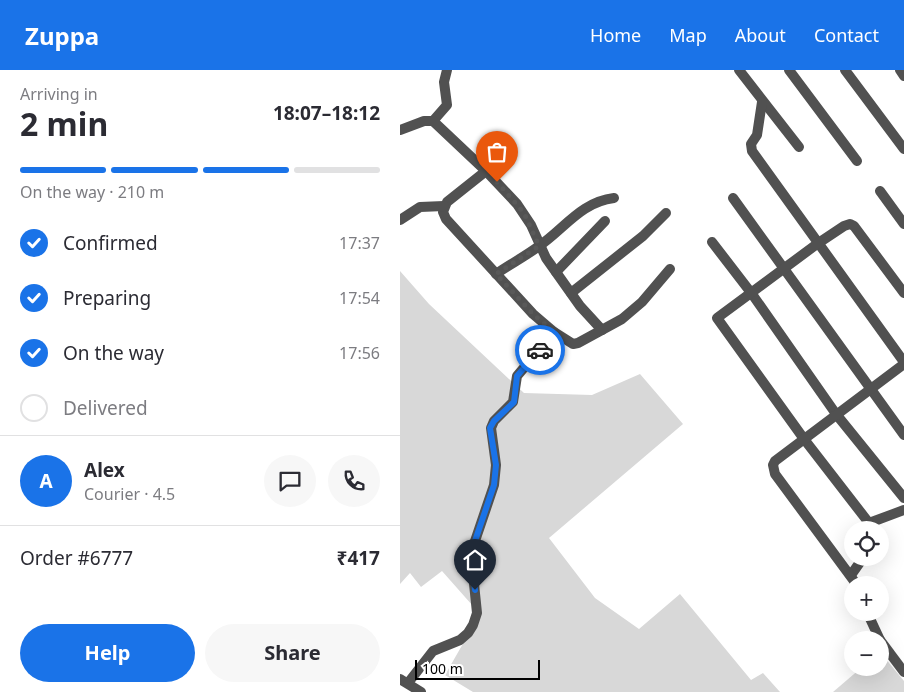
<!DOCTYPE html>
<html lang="en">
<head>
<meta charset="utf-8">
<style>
	body { margin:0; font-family:"Noto Sans",sans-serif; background:#f7f7f7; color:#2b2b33; height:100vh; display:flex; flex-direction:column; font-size:19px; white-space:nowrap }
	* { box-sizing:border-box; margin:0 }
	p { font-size:16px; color:#7c7c81 }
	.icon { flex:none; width:28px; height:28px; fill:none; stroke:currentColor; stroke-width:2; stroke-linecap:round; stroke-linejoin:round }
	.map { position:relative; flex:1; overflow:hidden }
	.sheet { display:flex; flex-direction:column; background:#fff; width:400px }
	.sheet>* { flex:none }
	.tools { position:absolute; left:444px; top:451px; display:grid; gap:10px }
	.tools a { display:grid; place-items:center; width:45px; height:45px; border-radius:50%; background:#fff; box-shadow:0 5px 20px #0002; font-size:25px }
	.scale { position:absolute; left:15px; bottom:12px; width:125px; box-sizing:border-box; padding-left:5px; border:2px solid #000; border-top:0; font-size:14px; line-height:18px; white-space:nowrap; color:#000; -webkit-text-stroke:4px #fff; paint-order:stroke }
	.pin { position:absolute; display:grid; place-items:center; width:42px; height:42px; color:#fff; margin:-51px -21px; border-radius:50% 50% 50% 0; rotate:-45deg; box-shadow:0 0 5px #0007 }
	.pin .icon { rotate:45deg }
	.courier { position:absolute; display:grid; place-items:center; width:50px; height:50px; margin:-25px; border:4px solid #1a73e8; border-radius:50%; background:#fff; color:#222; box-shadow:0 1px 6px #0007 }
	.overview em { font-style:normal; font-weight:700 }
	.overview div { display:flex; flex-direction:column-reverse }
	.overview { display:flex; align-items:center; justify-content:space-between; height:85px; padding:0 20px }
	h1 { font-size:32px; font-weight:700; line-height:38px }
	.bar { display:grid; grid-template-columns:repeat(4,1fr); gap:8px 5px; align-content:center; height:60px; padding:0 20px }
	.bar i { height:6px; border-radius:4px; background:#e1e1e2 }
	.bar .selected { background:#1a73e8 }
	.bar p { grid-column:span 4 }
	.line { display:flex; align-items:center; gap:12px; padding:0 20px; border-top:1px solid #e1e1e2 }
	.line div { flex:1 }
	.round { display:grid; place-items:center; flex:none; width:52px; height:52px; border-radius:26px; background:#f7f7f7 }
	ol { padding:0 20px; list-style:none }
	li { display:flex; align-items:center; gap:15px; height:55px }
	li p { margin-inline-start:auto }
	li .icon { padding:5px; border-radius:50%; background:#1a73e8; color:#fff; stroke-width:4 }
	li:last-child { color:#7c7c81 }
	li i { width:28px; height:28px; border:2px solid #e1e1e2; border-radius:50% }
	.action { display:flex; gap:10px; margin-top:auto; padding:10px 20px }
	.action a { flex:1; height:58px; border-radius:30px; background:#1a73e8; color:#fff; font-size:20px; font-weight:700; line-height:58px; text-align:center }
	.action a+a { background:#f7f7f7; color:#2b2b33 }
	header { display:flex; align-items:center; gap:30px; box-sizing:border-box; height:70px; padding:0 25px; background:#1a73e8; color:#fff }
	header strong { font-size:24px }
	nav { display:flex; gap:28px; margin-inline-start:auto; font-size:18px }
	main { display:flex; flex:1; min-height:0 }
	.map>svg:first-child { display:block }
</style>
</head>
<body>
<header>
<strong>Zuppa</strong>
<nav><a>Home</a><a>Map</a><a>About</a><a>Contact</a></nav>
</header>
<main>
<section class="sheet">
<div class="overview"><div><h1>2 min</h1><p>Arriving in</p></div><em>18:07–18:12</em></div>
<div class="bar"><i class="selected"></i><i class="selected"></i><i class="selected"></i><i></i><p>On the way · 210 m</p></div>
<ol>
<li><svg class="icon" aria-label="check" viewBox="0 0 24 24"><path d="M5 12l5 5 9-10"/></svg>Confirmed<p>17:37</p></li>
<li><svg class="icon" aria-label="check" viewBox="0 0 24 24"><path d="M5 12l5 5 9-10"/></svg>Preparing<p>17:54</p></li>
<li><svg class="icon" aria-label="check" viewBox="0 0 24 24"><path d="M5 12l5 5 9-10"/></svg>On the way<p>17:56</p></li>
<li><i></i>Delivered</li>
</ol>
<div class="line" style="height:90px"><b class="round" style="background:#1a73e8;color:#fff">A</b><div><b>Alex</b><p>Courier · 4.5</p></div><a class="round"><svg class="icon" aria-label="chat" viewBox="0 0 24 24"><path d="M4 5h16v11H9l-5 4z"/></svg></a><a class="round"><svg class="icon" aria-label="phone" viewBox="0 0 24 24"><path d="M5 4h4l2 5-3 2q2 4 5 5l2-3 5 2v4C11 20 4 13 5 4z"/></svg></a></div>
<div class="line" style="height:65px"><div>Order #6777</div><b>₹417</b></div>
<div class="action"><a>Help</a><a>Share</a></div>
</section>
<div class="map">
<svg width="504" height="622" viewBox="0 0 504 622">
	<rect width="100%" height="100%" fill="#fff"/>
	<g fill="#d8d8d8">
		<path d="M0,201L29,234L124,323L192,325L240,304L283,354L149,468L195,528L239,559L280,524L351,610L363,603L380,622H73L45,605L80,544L42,501L21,517L10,503L0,514Z"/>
		<path d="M480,582L504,611V622H433L461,598H480Z"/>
	</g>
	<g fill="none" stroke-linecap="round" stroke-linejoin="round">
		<g stroke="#515151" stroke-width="10">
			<path d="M339,0L399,77"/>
			<path d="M389,0L457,91"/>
			<path d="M445,0L504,79"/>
			<path d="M500,0L504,6"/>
			<path d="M362,32L357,65L351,74L352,81L504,292"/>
			<path d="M33,51L47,35L44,12L47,0"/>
			<path d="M0,60L24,51H33L86,101L117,134L131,155L146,188L180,236L202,260"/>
			<path d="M86,101L47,132L43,142L46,149L133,244L154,262L173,274L178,273L222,249L242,232L270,199"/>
			<path d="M480,121L504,154"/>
			<path d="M333,128L504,365"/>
			<path d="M0,150L20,137L44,136"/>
			<path d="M312,172L352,224L436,344L504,428"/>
			<path d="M156,202L205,151"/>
			<path d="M96,204C110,194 126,186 139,176C165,158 181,132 214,128"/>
			<path d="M171,223L243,166L266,143"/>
			<path d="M469,453L504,440"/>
			<path d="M468,460L469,453L404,369L317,248L417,174L444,156L450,154L454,156L504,223"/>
			<path d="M451,505L463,488"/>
			<path d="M457,515L375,404L373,395L375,391L504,294"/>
			<path d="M467,542L480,570"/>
			<path d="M480,570L504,602"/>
			<path d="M0,609L21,622"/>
			<path d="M8,613L33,581L60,570L68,563L73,555L77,543L72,494L73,477L94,415L96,395L91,358L94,351L113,332L117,306L154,262"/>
		</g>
	</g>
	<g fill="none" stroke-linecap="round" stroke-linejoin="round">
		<path stroke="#595959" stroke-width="5" stroke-dasharray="0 9" d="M97,112L124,143L139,176L96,204L133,244L154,262L140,280"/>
		<path stroke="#1a73e8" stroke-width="6" d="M75,520L72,494L73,477L94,415L96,395L90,358L94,351L114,332L117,306L140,280"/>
	</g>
</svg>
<div class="tools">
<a><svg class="icon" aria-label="locate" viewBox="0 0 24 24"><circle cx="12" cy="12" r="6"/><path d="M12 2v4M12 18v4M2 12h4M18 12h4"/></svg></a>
<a>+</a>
<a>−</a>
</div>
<div class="scale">100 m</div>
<div class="pin" style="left:97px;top:112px;background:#ea580c"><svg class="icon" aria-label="bag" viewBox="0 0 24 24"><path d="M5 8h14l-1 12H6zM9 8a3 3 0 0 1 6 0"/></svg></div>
<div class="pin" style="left:75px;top:520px;background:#1f2937"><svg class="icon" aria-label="home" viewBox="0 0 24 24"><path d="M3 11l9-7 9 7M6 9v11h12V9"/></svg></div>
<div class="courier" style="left:140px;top:280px"><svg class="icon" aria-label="car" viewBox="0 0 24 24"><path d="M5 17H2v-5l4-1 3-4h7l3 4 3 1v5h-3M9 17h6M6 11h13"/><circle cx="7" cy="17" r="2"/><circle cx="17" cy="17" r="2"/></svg></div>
</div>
</main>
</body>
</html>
